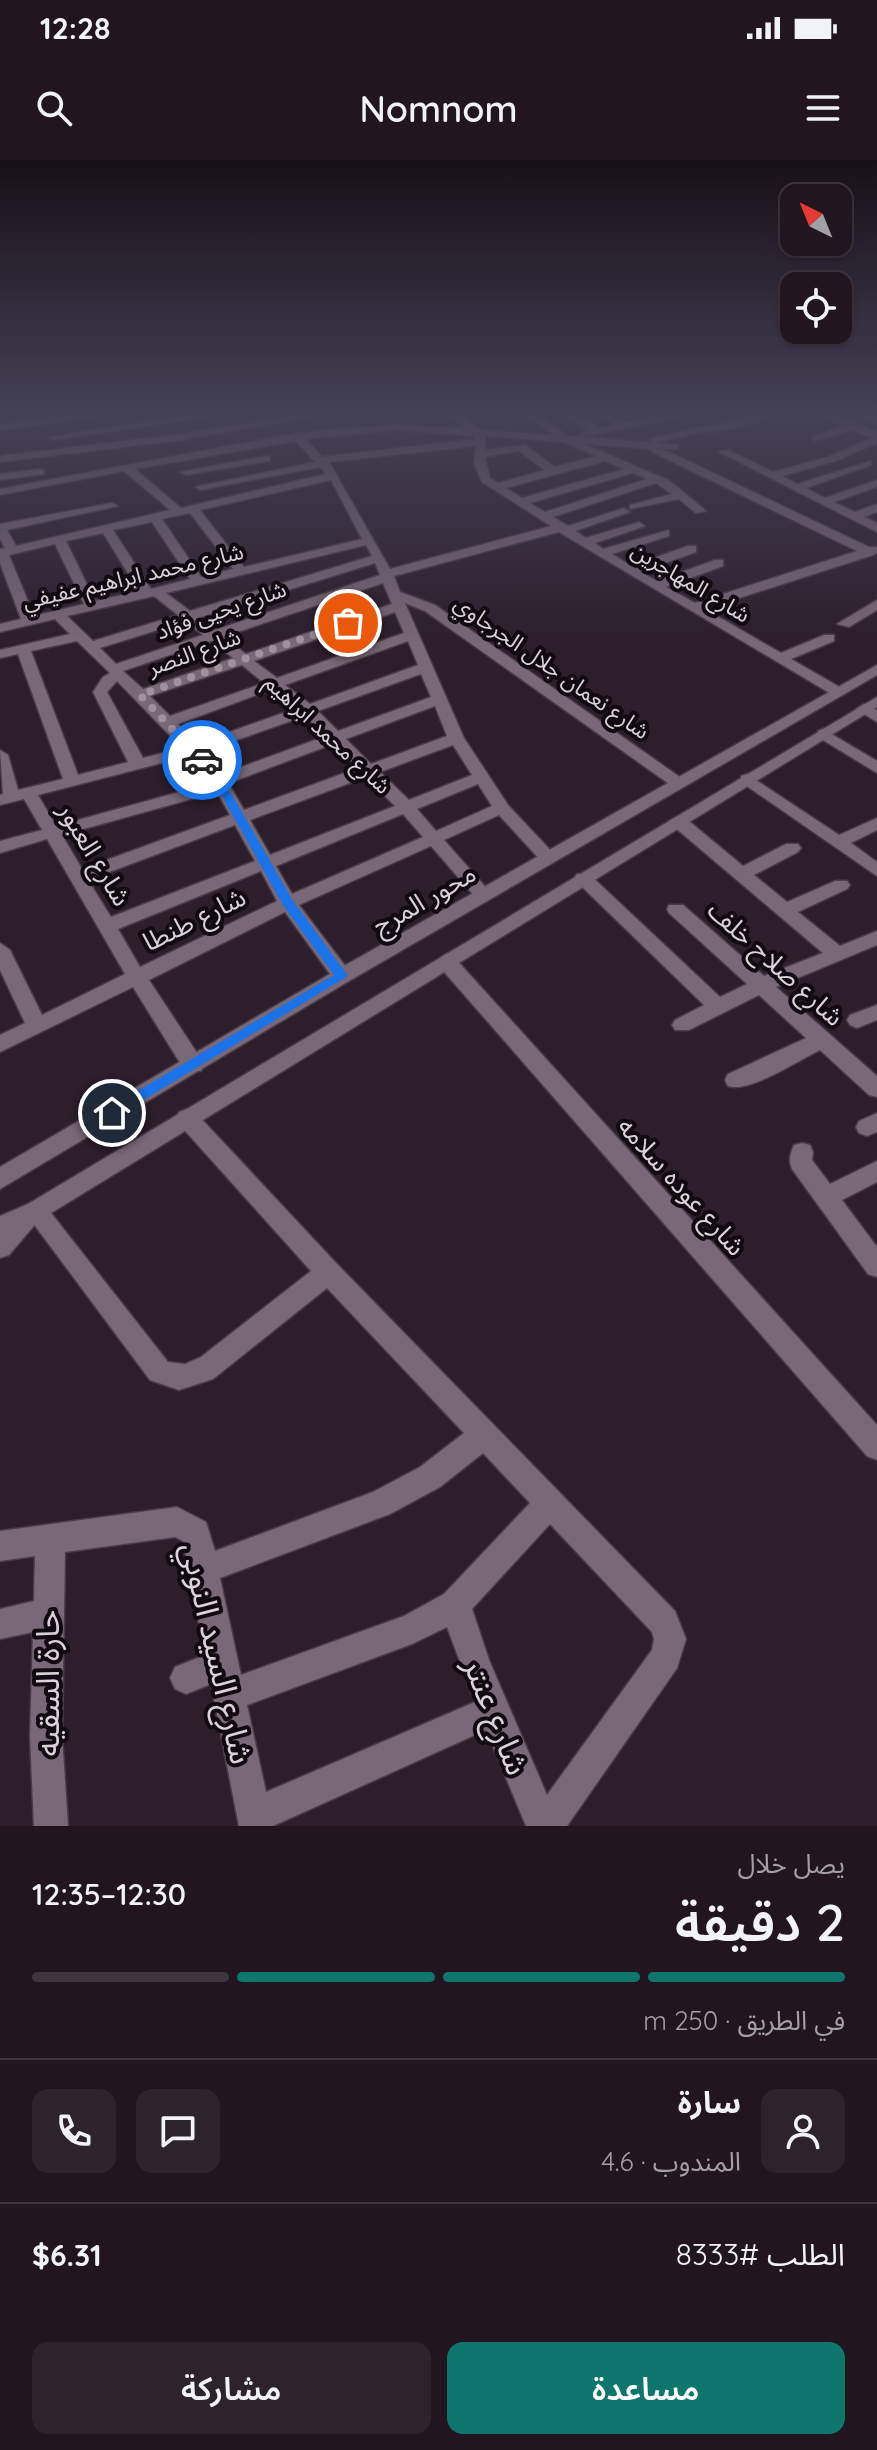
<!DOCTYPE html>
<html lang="ar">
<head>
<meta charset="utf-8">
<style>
	body { margin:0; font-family:Quicksand,"Noto Sans Arabic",sans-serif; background:#2d232d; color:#f1f3f6; direction:rtl; height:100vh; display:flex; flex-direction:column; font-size:30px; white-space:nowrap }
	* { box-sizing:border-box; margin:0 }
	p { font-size:26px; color:#a29fa5 }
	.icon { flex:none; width:44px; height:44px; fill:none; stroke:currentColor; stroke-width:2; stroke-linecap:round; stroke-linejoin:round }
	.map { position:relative; height:1666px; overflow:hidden; direction:ltr }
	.side { display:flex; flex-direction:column; background:#211620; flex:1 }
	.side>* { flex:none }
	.needle { width:52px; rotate:317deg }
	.tools { position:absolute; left:780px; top:24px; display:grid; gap:16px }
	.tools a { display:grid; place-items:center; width:72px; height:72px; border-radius:16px; background:#211620; box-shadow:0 2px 6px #0004,0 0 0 2px #3e353e; font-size:40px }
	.pin { position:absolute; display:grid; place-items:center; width:68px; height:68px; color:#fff; margin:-34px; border:4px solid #fff; border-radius:50%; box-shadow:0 2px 8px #0007 }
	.courier { position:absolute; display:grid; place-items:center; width:80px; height:80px; margin:-40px; border:6px solid #1a73e8; border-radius:50%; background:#fff; color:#222; box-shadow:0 2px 10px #0007 }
	.head em { font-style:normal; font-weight:600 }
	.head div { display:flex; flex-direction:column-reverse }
	.head { display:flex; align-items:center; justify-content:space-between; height:136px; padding:0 32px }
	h1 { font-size:52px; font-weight:600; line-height:60px }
	.bar { display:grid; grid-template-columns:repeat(4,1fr); gap:12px 8px; align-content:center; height:96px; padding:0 32px }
	.bar i { height:10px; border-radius:6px; background:#3e353e }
	.bar .on { background:#0f766e }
	.bar p { grid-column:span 4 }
	.line { display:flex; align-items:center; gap:20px; padding:0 32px; border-top:2px solid #3e353e }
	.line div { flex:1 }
	.round { display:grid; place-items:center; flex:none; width:84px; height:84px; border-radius:16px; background:#2d232d }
	.action { display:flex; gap:16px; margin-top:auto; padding:16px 32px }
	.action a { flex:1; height:92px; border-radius:16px; background:#0f766e; color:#fff; font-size:32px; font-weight:600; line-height:92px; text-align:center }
	.action a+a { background:#2d232d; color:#f1f3f6 }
	.status { display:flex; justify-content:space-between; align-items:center; height:56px; padding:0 40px; background:#211620; direction:ltr }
	.status svg { height:22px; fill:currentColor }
	header { display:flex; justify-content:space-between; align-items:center; height:104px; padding:0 32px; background:#211620; font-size:36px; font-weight:600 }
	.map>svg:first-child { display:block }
</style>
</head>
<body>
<div class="status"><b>12:28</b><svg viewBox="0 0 49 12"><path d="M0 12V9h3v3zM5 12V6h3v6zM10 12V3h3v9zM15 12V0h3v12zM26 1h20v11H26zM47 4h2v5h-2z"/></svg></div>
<header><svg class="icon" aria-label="menu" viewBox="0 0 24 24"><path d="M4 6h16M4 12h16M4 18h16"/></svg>Nomnom<svg class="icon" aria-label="search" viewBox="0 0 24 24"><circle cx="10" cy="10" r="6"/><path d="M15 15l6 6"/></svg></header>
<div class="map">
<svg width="877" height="1666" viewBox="0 0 877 1666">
	<rect width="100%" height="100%" fill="#2c1e2b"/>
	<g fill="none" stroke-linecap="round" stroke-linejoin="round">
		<defs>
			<g id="street">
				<path d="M87,253H119L0,270V264Z"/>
				<path d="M204,253H233L53,280L48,277Z"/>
				<path d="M306,253H331L182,280L0,302V296L182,274Z"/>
				<path d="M446,253H458L480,270L553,275L522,253H534L568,276L651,282V278L767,253H785L723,271H704L657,283L678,285V289H663L869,387H877V393L873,395L705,449L781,493L824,475H834V481L791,499L843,529V535H833L559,372L394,416L400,432L435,445L684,620L686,623L684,626H672L425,451L405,443L464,578L508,645L554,694L557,698L554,702H542L499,655L444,680L489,731L492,735L489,739H477L431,686L299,745L349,811L352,816L349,821H335L285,752L149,820L201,899L204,905L201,911H185L133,827L0,892V875L25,863L0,810V783L10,790L42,855L125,814L47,679L0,693V681L42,670L24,639L0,645V635L3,634L0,590L8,595L18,630L63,619L18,494L0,498V490L70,474L55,459L0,472V464L21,459L0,403V389L5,388L0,379V364L112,343L118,346L7,370L16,386L170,350L124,311L0,335V329L297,273L398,264L467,269ZM398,270L474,276L475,279L322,297L306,279ZM485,276L563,282L596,296L555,307L525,285L486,290ZM296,281L315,302L195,327L201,330L320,307L326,314L181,348L135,309ZM584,284L652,289V292L857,391L695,443L666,427L723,406V400H715L657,421L640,412L696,392V386H688L631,406L612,394L669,376V370L603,389L595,383L645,366L639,362L586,378L575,371L630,352L624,348L568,366L553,357L656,323L672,334L630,345V349L679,339L696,353L706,351L670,321ZM476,286L474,303L482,322L551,366L390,409L329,302ZM519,291L545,310L498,323L490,318L485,297ZM605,301L624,309L522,338L506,328ZM633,313L647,319L545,352L530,343ZM331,320L362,379L244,407L200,350ZM190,353L233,409L201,417L162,359ZM152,362L190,419L151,429L113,370ZM103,373L139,431L95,441L66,381ZM55,384L84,444L34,456L9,395ZM366,385L372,396L190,451L166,433ZM375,403L380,415L215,470L198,458ZM383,423L392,444L246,494L223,477ZM154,436L178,455L93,481L67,456ZM395,452L404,473L277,518L254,501ZM186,461L203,475L116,504L100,488ZM77,481L110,513L103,517L93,532L128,602L78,615L31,491ZM211,481L233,498L143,529L123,511ZM408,481L418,505L310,544L285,525ZM242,505L264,523L170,556L150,536ZM421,514L431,537L338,571L318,551ZM117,521L182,588L143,598L107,532ZM273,529L297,548L196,584L178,564ZM435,546L447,576L371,604L346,579ZM305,556L326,576L222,614L203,592ZM333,584L358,608L244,650L230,626L229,623ZM453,585L472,615L409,640L380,612ZM189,596L212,623L56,666L38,635ZM366,617L395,646L270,695L250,660ZM478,624L492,646L436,671L417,649ZM217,632L230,655L82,709L62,675ZM403,654L423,677L292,734L276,706ZM235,665L255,701L111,757L88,720ZM261,711L277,741L140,807L118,769Z"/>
				<path d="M562,253H574L599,268L615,265L595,253C610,253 615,261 627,262C639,264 675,253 694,253L584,277L579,274L588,270Z"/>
				<path d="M818,253H832L877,272V283L836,301L782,316L797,324L871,301V305L806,328L825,338L877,320V327L834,342L855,352L877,344V352L864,357L877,363V372L719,292L728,290L773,312L828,297L872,278L853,270L813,281V277L844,266Z"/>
				<path d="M853,253L877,257V263L854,255Z"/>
				<path d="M266,296L270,297V301L186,315L180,312Z"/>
				<path d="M40,309L44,310V314L0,320V314Z"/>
				<path d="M877,440V450L849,467L837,464Z"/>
				<path d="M864,544L877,550V562L856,549Z"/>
				<path d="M823,569L877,601V613L818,577V571Z"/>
				<path d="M747,614L839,675L877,658V670L851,683L877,702V716L741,622V616Z"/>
				<path d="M678,656L684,657L743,706L786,684H798L801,688L798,692L754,715L787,742L835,721H847L850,725L847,729L798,752L840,786L877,771V785L776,827L877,916V937L869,935L820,890C799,900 750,933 728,926L725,920L728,914L806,878L759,835L689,870H675L672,865L675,860L704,845L577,722L574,718L577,714H589L720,837L747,824L669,753L667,749L669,745H683L764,816L823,793L672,665L669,661Z"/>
				<path d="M446,794L453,796L877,1265V1300L867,1296L439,806L436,801Z"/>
				<path d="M877,845V860L857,868L850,865L847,860L850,855Z"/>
				<path d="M187,949L195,952L337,1104L675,1451L686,1479L677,1508L567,1666H526L486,1570L273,1666H239L211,1524L186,1534L175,1529L170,1518L175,1507L205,1495L183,1381L175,1377L65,1392L62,1576L68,1666H34L30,1576L33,1472L0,1479V1449L34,1441L35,1396L0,1401V1371L177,1347L206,1362L215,1391L373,1332L420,1307L464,1273L327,1128L213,1219L179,1230L150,1220L24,1051L28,1044L36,1041L44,1044L168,1202L185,1204L201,1197L311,1111L179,964L176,958L179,952ZM483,1293L530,1343L444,1434L404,1456L241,1515L220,1418L390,1354L440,1327ZM550,1364L652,1472L654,1479L652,1490L547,1635L489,1500L472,1449ZM447,1467L475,1542L266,1632L247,1545L412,1484Z"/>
				<path d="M877,953V972L867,976L859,973L856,967L859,961Z"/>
				<path d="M802,983L810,985L813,992L812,1000L830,1024L877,1001V1022L842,1040L877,1087V1117L868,1114L792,1009C788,1000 790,994 794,985Z"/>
			</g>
			<g id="secondary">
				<path d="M877,505V515L349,821L0,1029V1007L335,811Z"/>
				<path d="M877,537V547L38,1061L9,1095L0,1098V1056L28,1044Z"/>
			</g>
		</defs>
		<use href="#street" stroke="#483c47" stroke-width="3"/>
		<use href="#secondary" stroke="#483c47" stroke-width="3"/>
		<use href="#street" fill="#796877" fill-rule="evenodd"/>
		<use href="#secondary" fill="#796877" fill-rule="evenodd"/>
	</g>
	<linearGradient id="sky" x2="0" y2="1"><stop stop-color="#181018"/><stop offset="0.52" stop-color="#454155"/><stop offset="1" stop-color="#454155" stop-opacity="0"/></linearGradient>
	<rect width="877" height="486" fill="url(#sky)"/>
	<path fill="#1a73e8" d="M202,596L224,621L293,741L348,816L112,959L105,953L107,949L334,815L283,745L214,622L197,600Z"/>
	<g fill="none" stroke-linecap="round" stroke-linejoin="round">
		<path stroke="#9e929d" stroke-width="8" stroke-dasharray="0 14.4" d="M202,600L140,535L348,463"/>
	</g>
	<g text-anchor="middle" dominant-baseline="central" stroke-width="8" stroke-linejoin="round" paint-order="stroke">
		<g font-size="22" fill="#dbd1da" stroke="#110a10">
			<text transform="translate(133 416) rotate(-13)">شارع محمد ابراهيم عفيفي</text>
			<text transform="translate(691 422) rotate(31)">شارع المهاجرين</text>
			<text transform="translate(221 450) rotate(-19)">شارع يحيى فؤاد</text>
			<text transform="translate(194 492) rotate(-20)">شارع النصر</text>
			<text transform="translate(552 507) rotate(35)">شارع نعمان جلال الجرجاوي</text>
			<text transform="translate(328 574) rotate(43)">شارع محمد ابراهيم</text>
		</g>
		<g font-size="26" fill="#dbd1da" stroke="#110a10">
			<text transform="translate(95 694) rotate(59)">شارع العبور</text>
			<text transform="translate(424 739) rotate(-30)">محور المرج</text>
			<text transform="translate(194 759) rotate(-26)">شارع طنطا</text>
			<text transform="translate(776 803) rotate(42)">شارع صلاح خلف</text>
			<text transform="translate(682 1026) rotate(48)">شارع عوده سلامه</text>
		</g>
		<g font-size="32" fill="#dbd1da" stroke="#110a10">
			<text transform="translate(218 1493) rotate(77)">شارع السيد النوبي</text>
			<text transform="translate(47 1523) rotate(-90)">حارة السقيه</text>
			<text transform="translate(497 1556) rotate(68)">شارع عنتر</text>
		</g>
	</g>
</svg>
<div class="tools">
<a><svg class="needle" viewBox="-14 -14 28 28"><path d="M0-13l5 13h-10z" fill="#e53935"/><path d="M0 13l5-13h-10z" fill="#a29fa5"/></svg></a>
<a><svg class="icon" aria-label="locate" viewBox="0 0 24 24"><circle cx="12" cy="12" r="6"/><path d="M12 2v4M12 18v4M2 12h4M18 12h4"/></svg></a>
</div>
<div class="pin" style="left:348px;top:463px;background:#ea580c"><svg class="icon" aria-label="bag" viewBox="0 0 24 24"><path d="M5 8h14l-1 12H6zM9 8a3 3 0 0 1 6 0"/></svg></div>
<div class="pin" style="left:112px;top:953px;background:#1f2937"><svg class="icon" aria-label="home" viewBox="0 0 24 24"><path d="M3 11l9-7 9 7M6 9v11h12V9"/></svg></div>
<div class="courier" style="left:202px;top:600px"><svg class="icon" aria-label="car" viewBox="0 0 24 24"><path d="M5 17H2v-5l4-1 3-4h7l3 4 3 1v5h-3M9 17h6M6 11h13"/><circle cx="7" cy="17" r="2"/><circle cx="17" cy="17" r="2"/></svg></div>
</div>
<section class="side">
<div class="head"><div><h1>2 دقيقة</h1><p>يصل خلال</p></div><em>12:30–12:35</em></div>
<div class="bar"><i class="on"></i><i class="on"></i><i class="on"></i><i></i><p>في الطريق · 250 m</p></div>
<div class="line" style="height:144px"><a class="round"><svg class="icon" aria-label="person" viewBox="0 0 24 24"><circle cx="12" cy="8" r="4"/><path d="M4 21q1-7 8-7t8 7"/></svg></a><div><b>سارة</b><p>المندوب · 4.6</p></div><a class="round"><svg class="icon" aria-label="chat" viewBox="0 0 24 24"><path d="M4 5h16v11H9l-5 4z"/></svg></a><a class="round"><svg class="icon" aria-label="phone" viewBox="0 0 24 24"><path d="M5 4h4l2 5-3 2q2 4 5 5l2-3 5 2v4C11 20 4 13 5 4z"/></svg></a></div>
<div class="line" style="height:104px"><div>الطلب #8333</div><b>$6.31</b></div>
<div class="action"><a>مساعدة</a><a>مشاركة</a></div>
</section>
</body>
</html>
